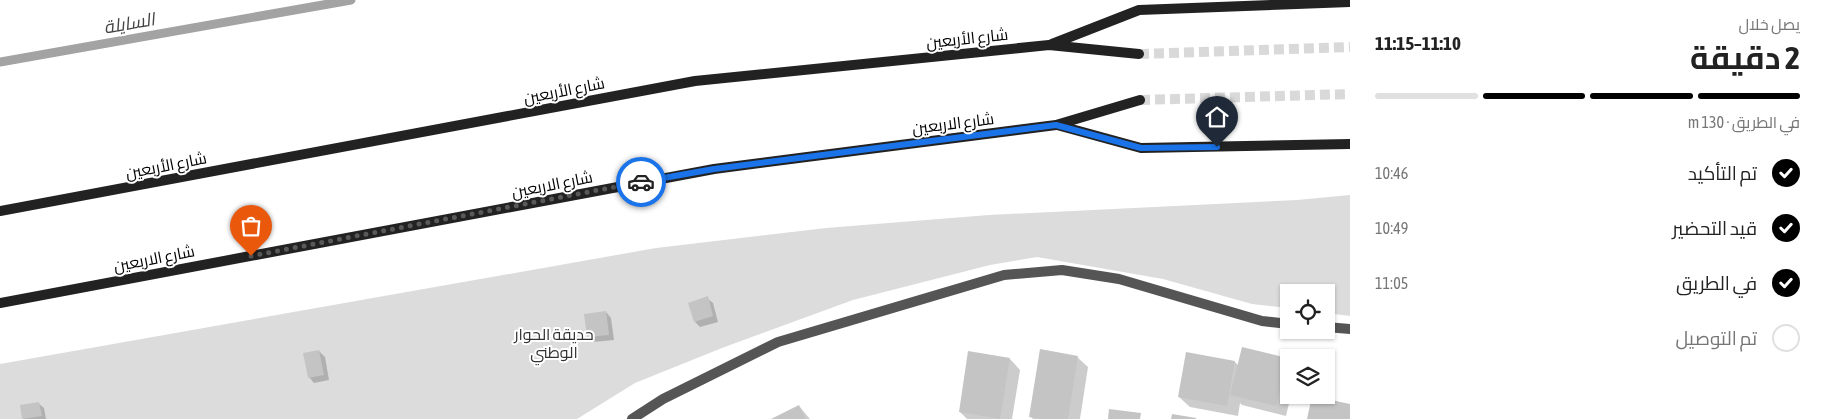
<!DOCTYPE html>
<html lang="ar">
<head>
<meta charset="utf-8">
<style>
	body { margin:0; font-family:"Asap Condensed",Cairo,sans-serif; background:#f6f6f6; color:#222; direction:rtl; height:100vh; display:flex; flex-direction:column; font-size:19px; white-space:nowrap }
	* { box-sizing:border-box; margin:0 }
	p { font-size:16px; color:#767676 }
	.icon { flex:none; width:28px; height:28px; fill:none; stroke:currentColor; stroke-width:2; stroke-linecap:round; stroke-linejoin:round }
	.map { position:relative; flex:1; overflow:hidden; direction:ltr }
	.drawer { display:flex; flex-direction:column; background:#fff; width:475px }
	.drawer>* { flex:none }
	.controls { position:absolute; left:1280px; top:284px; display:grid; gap:10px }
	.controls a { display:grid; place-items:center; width:55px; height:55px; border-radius:0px; background:#fff; box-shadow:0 1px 4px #0004; font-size:25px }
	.pin { position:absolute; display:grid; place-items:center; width:42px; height:42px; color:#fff; margin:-51px -21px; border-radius:50% 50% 50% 0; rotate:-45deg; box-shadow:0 0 5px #0007 }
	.pin .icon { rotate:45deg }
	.courier { position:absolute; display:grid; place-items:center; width:50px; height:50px; margin:-25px; border:4px solid #1a73e8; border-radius:50%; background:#fff; color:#222; box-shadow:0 1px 6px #0007 }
	.overview em { font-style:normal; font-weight:700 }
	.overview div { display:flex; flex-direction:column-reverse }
	.overview { display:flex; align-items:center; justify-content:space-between; height:85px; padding:0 25px }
	h1 { font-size:32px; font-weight:700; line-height:38px }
	.bar { display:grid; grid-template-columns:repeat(4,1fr); gap:8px 5px; align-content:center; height:60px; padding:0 25px }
	.bar i { height:6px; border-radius:4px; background:#e0e0e0 }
	.bar .on { background:#000 }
	.bar p { grid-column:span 4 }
	ol { padding:0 25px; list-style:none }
	li { display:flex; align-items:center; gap:15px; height:55px }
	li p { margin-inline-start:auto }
	li .icon { padding:5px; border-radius:50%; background:#000; color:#fff; stroke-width:4 }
	li:last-child { color:#767676 }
	li i { width:28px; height:28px; border:2px solid #e0e0e0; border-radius:50% }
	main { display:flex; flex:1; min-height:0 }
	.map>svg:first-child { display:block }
</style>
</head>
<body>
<main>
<section class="drawer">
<div class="overview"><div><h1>2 دقيقة</h1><p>يصل خلال</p></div><em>11:10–11:15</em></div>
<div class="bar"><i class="on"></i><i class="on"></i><i class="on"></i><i></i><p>في الطريق · 130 m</p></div>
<ol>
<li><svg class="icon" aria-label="check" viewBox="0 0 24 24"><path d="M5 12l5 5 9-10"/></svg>تم التأكيد<p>10:46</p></li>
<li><svg class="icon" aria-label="check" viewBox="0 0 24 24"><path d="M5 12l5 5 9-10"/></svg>قيد التحضير<p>10:49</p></li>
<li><svg class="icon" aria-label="check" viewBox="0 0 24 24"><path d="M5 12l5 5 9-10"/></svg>في الطريق<p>11:05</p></li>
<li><i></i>تم التوصيل</li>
</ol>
</section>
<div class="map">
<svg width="1350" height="419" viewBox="0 0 1350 419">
	<rect width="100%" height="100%" fill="#fff"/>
	<path fill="#dcdcdc" d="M1350,195V316L1326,313V292H1289V308L1252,304L1163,279L1037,257L990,265L853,300L722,348L635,383L577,419H0V364L656,248L826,228L989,215L1297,200Z"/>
	<g fill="#0003">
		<path d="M707,298L713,303L718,322L700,327L695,322Z"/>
		<path d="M606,312L611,318L614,340L593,342L588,336Z"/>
		<path d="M319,351L325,357L329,380L314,383L309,377Z"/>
		<path d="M1077,357L1088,367L1080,419H1033L1031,417Z"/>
		<path d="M1010,359L1020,370L1012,419H967L960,412Z"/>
		<path d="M1286,359L1289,361V395H1291L1286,416L1242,405L1240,403L1238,416L1190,407L1179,397L1235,362L1239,366Z"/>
		<path d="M38,403L44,408L46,419H24L21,406Z"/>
		<path d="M799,406L810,419H774Z"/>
	</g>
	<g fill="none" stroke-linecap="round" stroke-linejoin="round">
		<path stroke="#a3a3a3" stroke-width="9" d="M0,62L351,0"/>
	</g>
	<g fill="#c4c4c4">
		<path d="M708,296L713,316L694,322L688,303Z"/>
		<path d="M606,311L609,335L587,337L584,314Z"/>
		<path d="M1242,347L1287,358L1276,406L1230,395Z"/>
		<path d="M1040,349L1078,356L1068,419H1042L1029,417Z"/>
		<path d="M319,350L324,375L308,378L303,353Z"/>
		<path d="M968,351L1010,358L1000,419L959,412Z"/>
		<path d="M1186,352L1235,361L1227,406L1178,397Z"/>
		<path d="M1312,396L1350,404V419H1307Z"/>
		<path d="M39,402L42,416L22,419L20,405Z"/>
		<path d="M799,405L806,419H771Z"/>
		<path d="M1109,409L1141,413L1140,419H1108Z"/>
		<path d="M1172,414L1196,418V419H1171Z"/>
	</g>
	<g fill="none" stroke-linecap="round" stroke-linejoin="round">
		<g stroke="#d9d9d9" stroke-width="10" stroke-dasharray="10 5" stroke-linecap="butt">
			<path d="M1139,54L1350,47"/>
			<path d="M1140,100L1350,94"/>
		</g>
		<g stroke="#555" stroke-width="10">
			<path d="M1326,327L1350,329"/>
			<path d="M632,419L663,399L778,342L1004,275L1062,270L1119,279L1262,321L1289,324"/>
		</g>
		<g stroke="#222" stroke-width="10">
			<path d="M1052,44L1139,10L1350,2"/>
			<path d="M1057,125L1141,148L1350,144"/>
			<path d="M0,211L695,81L1049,45L1139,54"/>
			<path d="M0,303L714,169L1056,125L1140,100"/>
		</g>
	</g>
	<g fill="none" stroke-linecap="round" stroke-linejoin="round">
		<path stroke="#595959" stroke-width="5" stroke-dasharray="0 9" d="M251,256L641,182"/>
		<path stroke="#1a73e8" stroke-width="6" d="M641,182L714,169L1056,125L1141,148L1217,147"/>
	</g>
	<g text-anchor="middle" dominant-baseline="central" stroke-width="4" stroke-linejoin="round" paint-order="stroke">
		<g font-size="16" fill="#000" stroke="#fff">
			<text transform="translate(967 38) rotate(-6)">شارع الأربعين</text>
			<text transform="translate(564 90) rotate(-11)">شارع الأربعين</text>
			<text transform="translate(953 123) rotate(-7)">شارع الاربعين</text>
			<text transform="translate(166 165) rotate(-11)">شارع الأربعين</text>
			<text transform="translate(552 184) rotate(-11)">شارع الاربعين</text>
			<text transform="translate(154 258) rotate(-11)">شارع الاربعين</text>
		</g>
		<g font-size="16" fill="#333" stroke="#fff">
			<text x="554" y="334">حديقة الحوار<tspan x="554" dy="18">الوطني</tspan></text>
		</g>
		<g font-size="18" font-style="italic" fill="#444" stroke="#fff">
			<text transform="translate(129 23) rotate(-10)">السايلة</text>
		</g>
	</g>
</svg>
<div class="controls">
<a><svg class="icon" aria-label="locate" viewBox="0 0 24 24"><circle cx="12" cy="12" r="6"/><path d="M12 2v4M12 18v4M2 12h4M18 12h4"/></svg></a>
<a><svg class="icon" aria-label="layers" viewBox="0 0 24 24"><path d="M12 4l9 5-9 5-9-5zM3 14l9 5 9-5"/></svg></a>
</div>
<div class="pin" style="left:251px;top:256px;background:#ea580c"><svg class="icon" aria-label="bag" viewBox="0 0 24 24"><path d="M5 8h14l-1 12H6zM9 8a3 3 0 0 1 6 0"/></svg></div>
<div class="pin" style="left:1217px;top:147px;background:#1f2937"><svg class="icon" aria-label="home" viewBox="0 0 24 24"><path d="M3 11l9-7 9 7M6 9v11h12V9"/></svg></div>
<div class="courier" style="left:641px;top:182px"><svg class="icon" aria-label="car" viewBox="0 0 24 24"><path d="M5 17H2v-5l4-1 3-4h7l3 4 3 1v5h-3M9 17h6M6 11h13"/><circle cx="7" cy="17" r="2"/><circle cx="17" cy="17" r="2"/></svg></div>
</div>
</main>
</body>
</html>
